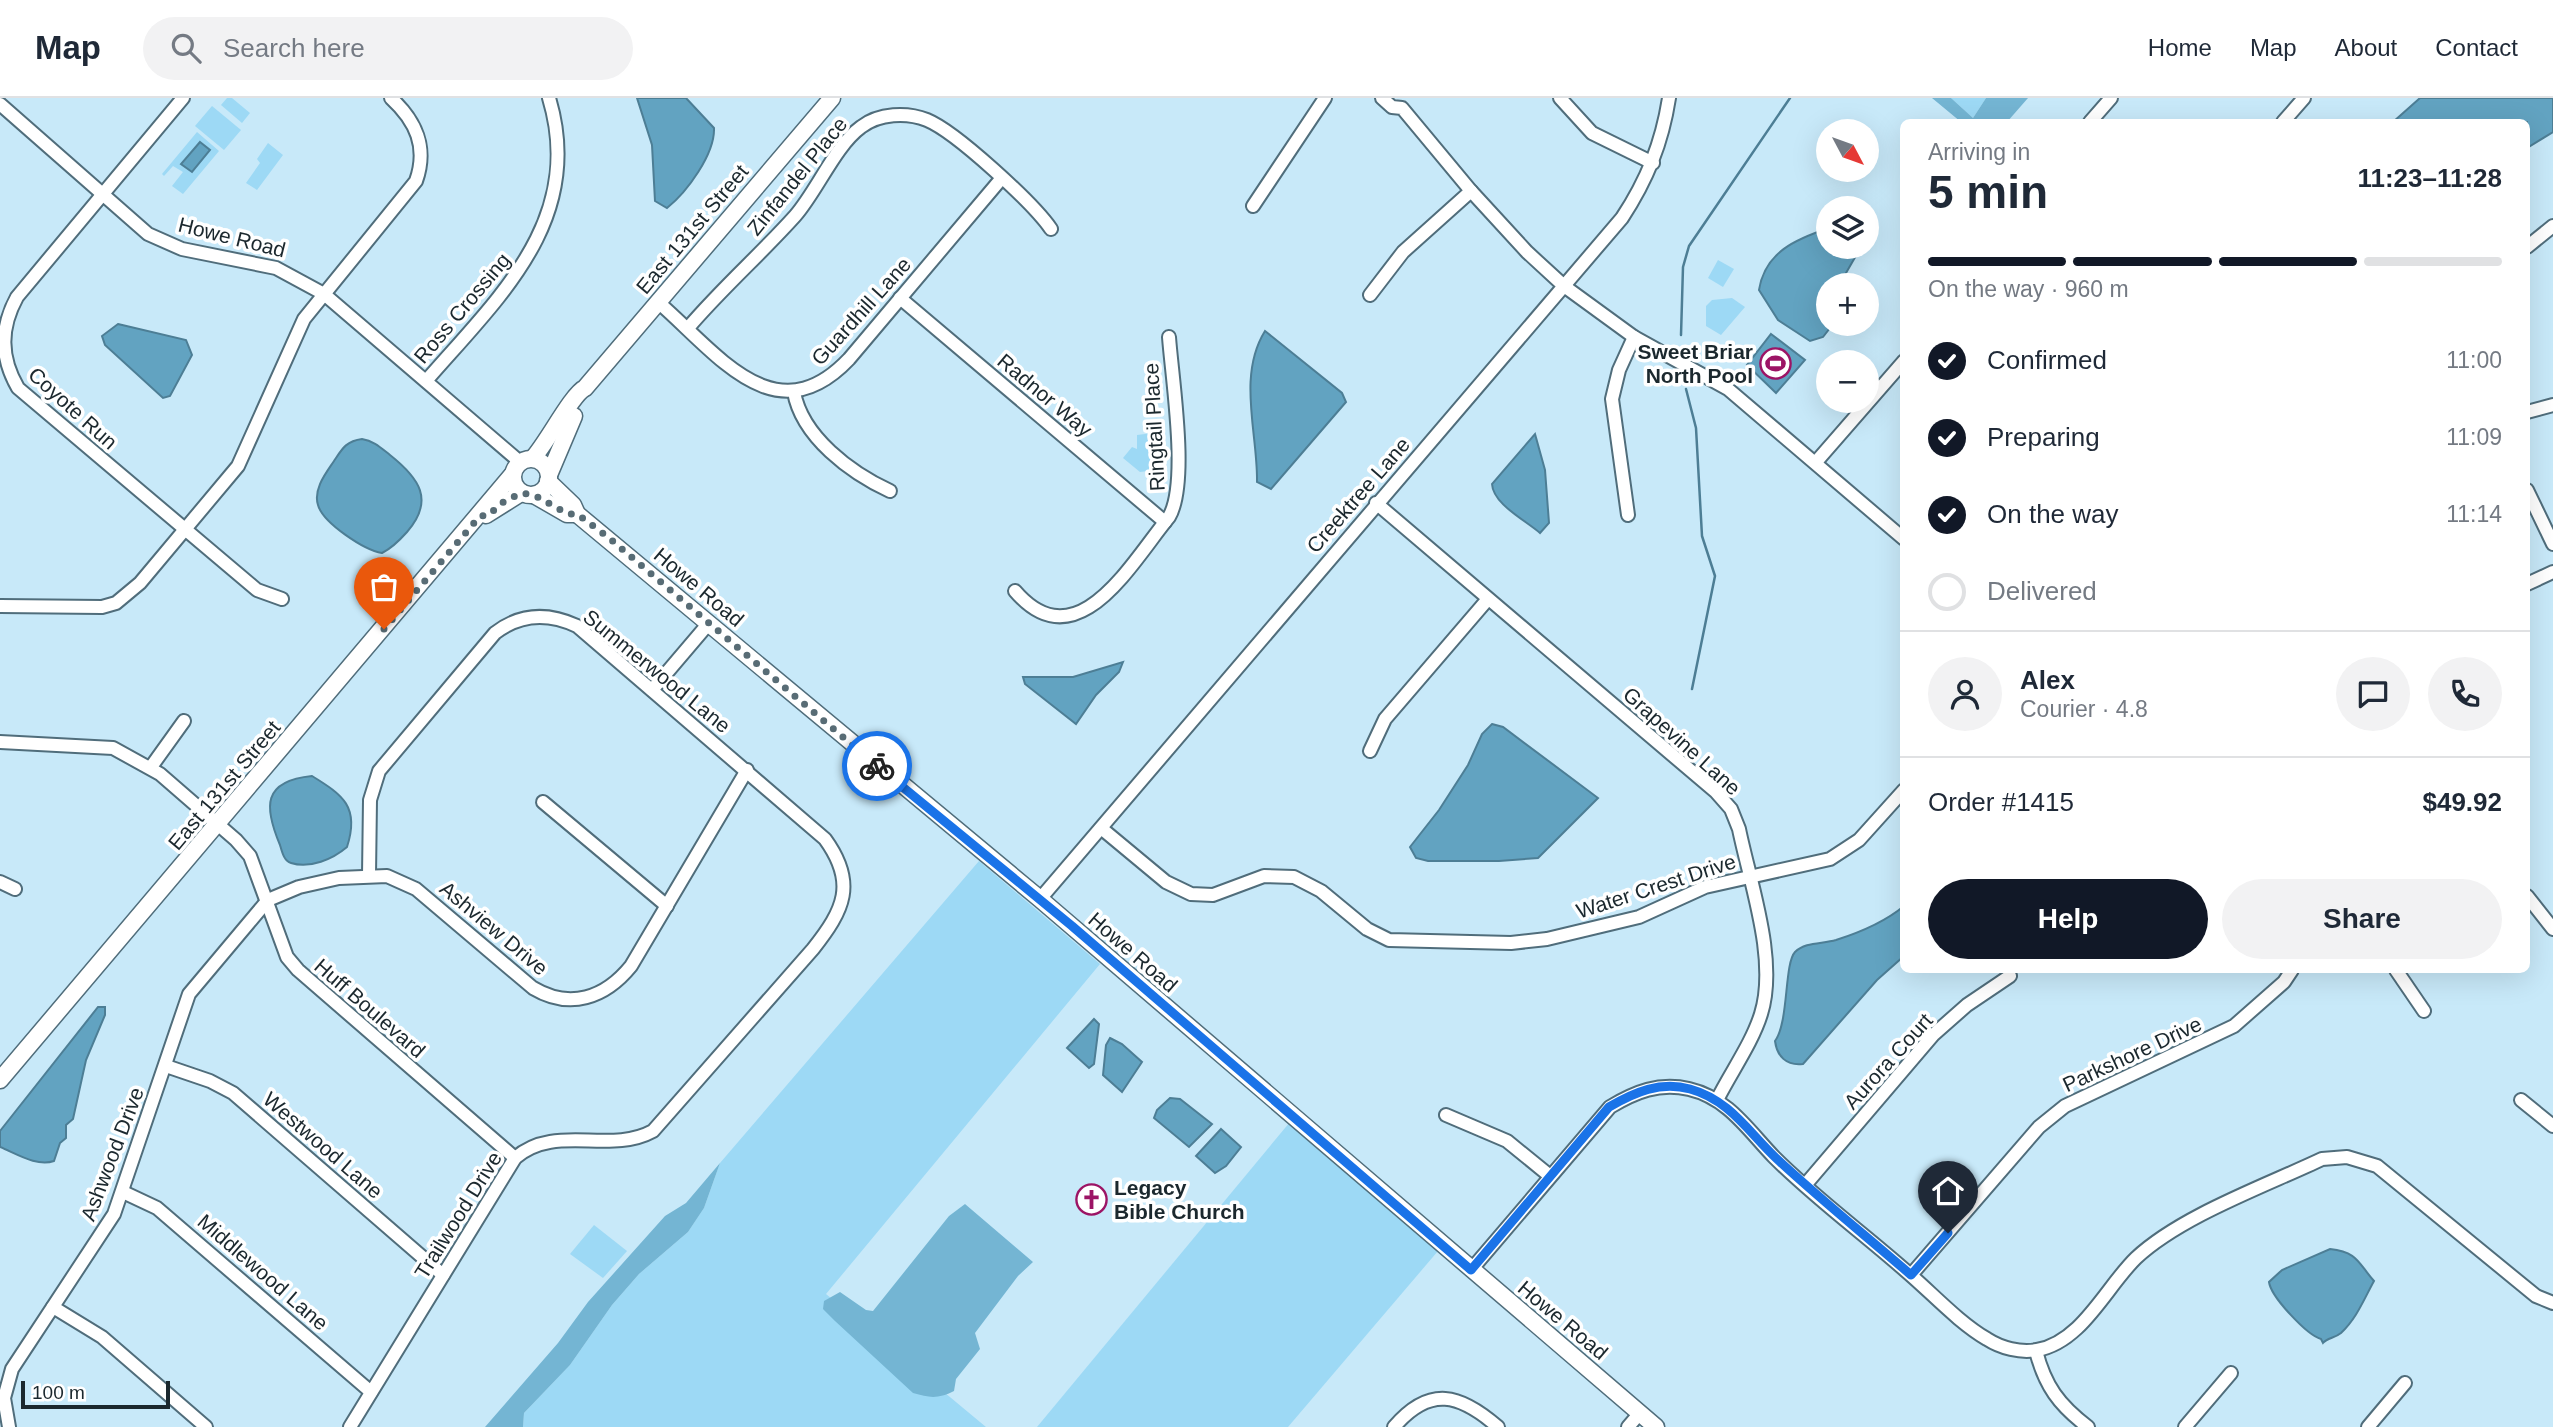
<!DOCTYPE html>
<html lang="en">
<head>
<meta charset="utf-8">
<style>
	body { margin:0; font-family:Arial,sans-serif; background:#f2f2f3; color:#1f2937; height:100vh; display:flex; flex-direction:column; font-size:26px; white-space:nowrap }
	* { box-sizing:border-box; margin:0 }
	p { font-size:23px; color:#747a83 }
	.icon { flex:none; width:38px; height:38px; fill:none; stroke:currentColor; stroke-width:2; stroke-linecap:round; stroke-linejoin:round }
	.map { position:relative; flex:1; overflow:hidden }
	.details { position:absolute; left:1900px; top:21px; width:630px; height:854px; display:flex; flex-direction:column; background:#fff; border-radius:10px; box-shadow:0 7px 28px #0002 }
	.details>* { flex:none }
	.needle { width:46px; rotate:131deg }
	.fabs { position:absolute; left:1816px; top:21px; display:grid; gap:14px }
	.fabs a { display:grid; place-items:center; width:63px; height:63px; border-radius:50%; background:#fff; box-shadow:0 7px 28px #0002; font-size:35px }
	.scale { position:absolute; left:21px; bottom:18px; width:149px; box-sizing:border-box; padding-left:7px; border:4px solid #1b282e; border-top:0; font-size:19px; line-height:24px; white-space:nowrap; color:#1b282e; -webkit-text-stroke:5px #fff; paint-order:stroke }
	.pin { position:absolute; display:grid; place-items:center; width:60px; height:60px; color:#fff; margin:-72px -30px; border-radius:50% 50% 50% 0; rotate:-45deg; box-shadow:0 0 7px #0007 }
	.pin .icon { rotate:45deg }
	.courier { position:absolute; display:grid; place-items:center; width:70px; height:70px; margin:-35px; border:5px solid #1a73e8; border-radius:50%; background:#fff; color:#222; box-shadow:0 2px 9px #0007 }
	.headline em { font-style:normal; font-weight:700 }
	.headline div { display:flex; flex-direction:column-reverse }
	.headline { display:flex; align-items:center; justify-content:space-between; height:119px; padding:0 28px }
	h1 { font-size:46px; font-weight:700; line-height:52px }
	.bar { display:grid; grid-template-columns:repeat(4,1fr); gap:10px 7px; align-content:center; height:84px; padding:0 28px }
	.bar i { height:9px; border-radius:5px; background:#e0e1e3 }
	.bar .current { background:#111827 }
	.bar p { grid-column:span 4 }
	.line { display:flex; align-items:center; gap:18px; padding:0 28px; border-top:2px solid #e0e1e3 }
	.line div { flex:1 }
	.round { display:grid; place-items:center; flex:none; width:74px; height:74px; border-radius:37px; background:#f2f2f3 }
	ol { padding:0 28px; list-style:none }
	li { display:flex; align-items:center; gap:21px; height:77px }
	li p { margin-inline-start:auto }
	li .icon { padding:7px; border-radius:50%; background:#111827; color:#fff; stroke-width:4 }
	li:last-child { color:#747a83 }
	li i { width:38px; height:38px; border:4px solid #e0e1e3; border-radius:50% }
	.button { display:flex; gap:14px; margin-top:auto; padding:14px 28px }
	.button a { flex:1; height:80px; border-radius:42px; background:#111827; color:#fff; font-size:28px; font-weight:700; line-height:80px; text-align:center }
	.button a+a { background:#f2f2f3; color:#1f2937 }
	header { display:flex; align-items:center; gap:42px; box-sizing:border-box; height:98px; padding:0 35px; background:#fff; border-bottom:2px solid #e0e1e3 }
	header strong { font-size:33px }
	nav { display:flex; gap:38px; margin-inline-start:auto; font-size:24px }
	.search { width:490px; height:63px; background:#f2f2f3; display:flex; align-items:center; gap:18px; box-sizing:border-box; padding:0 24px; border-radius:38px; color:#747a83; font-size:26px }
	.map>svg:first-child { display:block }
</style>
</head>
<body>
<header>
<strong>Map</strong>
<div class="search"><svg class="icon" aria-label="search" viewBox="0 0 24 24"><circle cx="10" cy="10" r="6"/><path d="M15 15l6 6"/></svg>Search here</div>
<nav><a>Home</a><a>Map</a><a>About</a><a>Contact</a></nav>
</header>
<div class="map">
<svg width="2553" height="1329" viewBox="0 0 2553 1329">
	<rect width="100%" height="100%" fill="#c8e9f9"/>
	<g fill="#9dd9f5">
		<path d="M227,0H232L250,15L242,25L221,7Z"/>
		<path d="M1951,0H1986L1973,20Z"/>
		<path d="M212,8L241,32L224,52L195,28Z"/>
		<path d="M197,34L219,53L183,96L172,88L183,74L173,68L164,78L162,76Z"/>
		<path d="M268,45L283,57L257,92L246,85L260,65L257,61Z"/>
		<path d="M1718,162L1734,171L1723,189L1708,180Z"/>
		<path d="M1732,200L1745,209L1721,237L1706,228V208L1712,202Z"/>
		<path d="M1153,335L1156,372L1140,374L1123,360L1132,349L1137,351V337Z"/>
		<path d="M979,763L1100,866L826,1196L986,1329H523L524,1315L570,1267L612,1207L639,1176L688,1134L704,1110L720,1065Z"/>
		<path d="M1290,1024L1438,1153L1288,1329H1037Z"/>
		<path d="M594,1127L627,1153L603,1180L570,1156Z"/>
	</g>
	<g fill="#74b5d3">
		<path d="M1932,0H1951L1973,20L1986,0H2028L2007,24H1961Z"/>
		<path d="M720,1065L704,1110L688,1134L639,1176L612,1207L570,1267L524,1315L523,1329H485L558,1245L588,1204L665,1118L686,1105Z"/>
		<path d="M965,1106L1033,1164L1018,1178L975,1235L980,1251L956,1281L954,1293C938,1301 930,1300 913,1295L835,1223L823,1211L824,1203L840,1194L866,1212L873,1213L949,1118Z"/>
	</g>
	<g fill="#62a3c1" stroke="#4d7e95" stroke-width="2">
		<path d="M637,0H686L714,30C715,56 687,94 667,110L655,103L652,47Z"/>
		<path d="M2420,0H2553V34L2527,50V24H2393Z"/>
		<path d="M200,44L210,52L192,74L181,66Z"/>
		<path d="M1829,130V149H1861L1846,175V187H1829V226H1833L1823,239L1810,243L1778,222L1759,192C1765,154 1796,141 1829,130Z"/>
		<path d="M118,226L186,242L192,257L170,298L163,300L105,247L102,238Z"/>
		<path d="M1265,233L1342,295L1346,304L1271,391L1257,384C1258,336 1237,278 1265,233Z"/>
		<path d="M1771,236L1805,262L1776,295L1747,267Z"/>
		<path d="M1535,336L1545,372L1549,425L1540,435C1525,422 1493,406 1492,386Z"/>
		<path d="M362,341C374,343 381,350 390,357C419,380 435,402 407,434C399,443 392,450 382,455C364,452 323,425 318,407C313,391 326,375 334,363C342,351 346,343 362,341Z"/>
		<path d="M1123,564L1119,574L1096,597L1076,626L1025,586L1023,579H1073Z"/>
		<path d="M1492,626L1503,629L1598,700L1538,760L1499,763H1428L1416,760L1410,749L1439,712L1468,667L1482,636Z"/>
		<path d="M312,678C343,697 360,709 347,749C333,761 310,771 291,765C284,763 282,754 280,747C264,709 262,683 312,678Z"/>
		<path d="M1904,808V858L1877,882L1803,966C1786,968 1777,958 1775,943C1789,924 1784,866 1795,854C1805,844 1822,846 1836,842C1858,835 1886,823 1904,808Z"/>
		<path d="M98,909H105V917L86,962L73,1021L66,1027V1040L60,1045L54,1063C37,1069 17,1056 0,1049V1033Z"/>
		<path d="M1094,921L1099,926L1094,966L1089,970L1067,950Z"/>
		<path d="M1110,940L1122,946L1142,964L1122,994L1103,977L1106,947Z"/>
		<path d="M1170,1000L1180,1001L1212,1026L1189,1049L1154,1020L1157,1012Z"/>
		<path d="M1221,1031L1241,1049L1226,1068L1215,1075L1196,1058Z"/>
		<path d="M2330,1151C2358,1154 2358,1165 2374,1183C2364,1201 2357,1220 2341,1235C2335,1240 2327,1240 2323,1245L2321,1241C2307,1237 2271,1199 2269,1184L2282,1172Z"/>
	</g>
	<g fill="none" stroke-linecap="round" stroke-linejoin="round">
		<g stroke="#4d7e95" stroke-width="2.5">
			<path d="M1681,237L1683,169L1689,148L1790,0"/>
			<path d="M1686,291L1696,330L1702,438L1715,478L1692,591"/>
		</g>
		<defs>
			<g id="street">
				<path d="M183,0L17,199C0,230 0,259 18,290L257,492L282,501"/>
				<path d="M1382,0L1392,9L1402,10L1471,93L1527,154L1564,188L1634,239L1728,291L1904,441"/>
				<path d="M1560,0L1592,35L1653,65"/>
				<path d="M0,6L148,136L182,151L276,170L324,196L520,364"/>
				<path d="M2090,24L2111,0"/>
				<path d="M2283,24L2304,0"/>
				<path d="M1253,108L1325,0"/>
				<path d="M2527,149L2553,128"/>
				<path d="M1370,197L1403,154L1471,93"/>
				<path d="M900,200L1165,424"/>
				<path d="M658,204C717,255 775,339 849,261L1001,81"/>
				<path d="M688,230C722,190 760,157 795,118C817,93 835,48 861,29C879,15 907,14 927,22C956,34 1033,105 1051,131"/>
				<path d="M426,283C498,200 586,122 549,0"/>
				<path d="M794,294C802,339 851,375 890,393"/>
				<path d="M2527,314L2553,307"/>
				<path d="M1816,364L1904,263"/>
				<path d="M2527,392L2553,446"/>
				<path d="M1376,405L1716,694L1731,711L1739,731C1750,785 1778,862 1761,916C1752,945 1731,974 1717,1002"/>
				<path d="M1628,417L1612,301L1619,272L1634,239"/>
				<path d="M2527,486L2553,474"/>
				<path d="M1015,493C1077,565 1131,465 1169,419C1189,385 1172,281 1169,239"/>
				<path d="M0,508L102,509L116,505L140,485L238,368L304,221L416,83C428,49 416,23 391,0"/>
				<path d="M652,592L709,525"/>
				<path d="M0,644L113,650L160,676L236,742L250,758L287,859L298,872L515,1060"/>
				<path d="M1370,653L1385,621L1488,501"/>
				<path d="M151,669L184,623"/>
				<path d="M543,704L667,808"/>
				<path d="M1101,730L1166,784L1191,796L1213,797L1264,778L1294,779L1321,793L1367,831L1389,842L1511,845L1547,841L1639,819L1705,789L1830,761L1859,742L1904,692"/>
				<path d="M0,784L15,791"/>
				<path d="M2527,798L2553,831"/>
				<path d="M1040,801L1622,120C1647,82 1662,45 1669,0"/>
				<path d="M2396,872L2424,913"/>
				<path d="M166,968L210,983L233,995L443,1177"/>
				<path d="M2521,1002L2553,1028"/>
				<path d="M1446,1017L1507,1043L1550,1078"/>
				<path d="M1806,1086L1933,937L1967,907L2010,878"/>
				<path d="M123,1094L157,1110L371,1294"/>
				<path d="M1471,1172L1610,1009C1635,994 1659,984 1689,991C1728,1000 1748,1032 1774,1059C1815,1100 1863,1135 1906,1173C1932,1195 1958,1224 1987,1241C2001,1250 2020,1255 2037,1252C2082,1244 2106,1189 2136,1160C2181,1118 2265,1088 2322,1061L2347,1059L2377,1068L2536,1198L2553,1205"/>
				<path d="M1911,1177L2039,1029L2065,1008L2234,928L2284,884L2292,872"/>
				<path d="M53,1209L102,1239L206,1329"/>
				<path d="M2036,1253C2045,1288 2059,1307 2088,1329"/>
				<path d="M9,1329L4,1300L12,1271L114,1116L189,896L268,802L299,789L339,780L387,778L416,791L533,890C570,912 605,900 631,868L747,672"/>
				<path d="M350,1329L515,1060C555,1025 609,1057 653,1033L813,851C844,812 857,785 825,741L577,528C549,515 521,515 495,535L379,673L370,702L369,777"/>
				<path d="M1394,1329C1430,1287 1460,1296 1498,1329"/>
				<path d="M1628,1329L1640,1315"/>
				<path d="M2185,1329L2231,1275"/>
				<path d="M2368,1329L2405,1285"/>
			</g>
			<g id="secondary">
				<path d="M533,360C547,345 572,296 585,290L832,0"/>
				<circle cx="531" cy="379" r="18"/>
				<path d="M549,377L574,318"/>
				<path d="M548,383L573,407L577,416L1040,801L1656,1329"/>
				<path d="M534,397L567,416H577"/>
				<path d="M486,417L521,395"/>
				<path d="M0,982L512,377"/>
			</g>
		</defs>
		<use href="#street" stroke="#506d7b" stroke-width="16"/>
		<use href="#secondary" stroke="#506d7b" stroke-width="19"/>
		<use href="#street" stroke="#fff" stroke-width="12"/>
		<use href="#secondary" stroke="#fff" stroke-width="16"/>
	</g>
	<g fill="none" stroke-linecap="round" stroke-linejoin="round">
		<path stroke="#586c75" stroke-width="7" stroke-dasharray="0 12.6" d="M384,531L480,418L489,417L500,406L521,395L534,397L568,416H577L608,439L877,668"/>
		<path stroke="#1a73e8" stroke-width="9" d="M877,668L1072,828L1471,1172L1609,1009C1635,994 1660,983 1690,991C1730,1002 1749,1035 1777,1061C1820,1101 1866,1138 1911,1177L1948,1135"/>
	</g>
	<defs>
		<symbol id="stadium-ring" viewBox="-11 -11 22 22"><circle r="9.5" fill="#fff" stroke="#9c1465" stroke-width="1.5"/><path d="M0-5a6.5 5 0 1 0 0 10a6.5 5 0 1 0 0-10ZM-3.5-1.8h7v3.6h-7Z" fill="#9c1465"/></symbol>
		<symbol id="church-ring" viewBox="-11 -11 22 22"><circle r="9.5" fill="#fff" stroke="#9c1465" stroke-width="1.5"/><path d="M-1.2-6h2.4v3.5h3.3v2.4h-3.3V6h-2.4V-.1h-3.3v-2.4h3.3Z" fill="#9c1465"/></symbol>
	</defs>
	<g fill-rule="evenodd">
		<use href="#stadium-ring" x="1758" y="248" width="35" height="35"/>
		<use href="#church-ring" x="1074" y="1084" width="35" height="35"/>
	</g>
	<g text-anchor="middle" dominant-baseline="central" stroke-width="7" stroke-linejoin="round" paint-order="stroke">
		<g font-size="21" fill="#1b282e" stroke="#fff">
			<text transform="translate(797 78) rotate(-51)">Zinfandel Place</text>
			<text transform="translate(692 131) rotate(-50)">East 131st Street</text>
			<text transform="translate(232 139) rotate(14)">Howe Road</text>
			<text transform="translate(462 210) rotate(-50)">Ross Crossing</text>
			<text transform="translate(861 213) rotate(-48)">Guardhill Lane</text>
			<text transform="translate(1045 297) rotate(40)">Radnor Way</text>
			<text transform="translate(73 310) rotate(42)">Coyote Run</text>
			<text transform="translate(1154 329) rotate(-93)">Ringtail Place</text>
			<text transform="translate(1358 397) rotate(-49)">Creektree Lane</text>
			<text transform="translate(699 489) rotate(40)">Howe Road</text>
			<text transform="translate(657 573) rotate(39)">Summerwood Lane</text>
			<text transform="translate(1682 643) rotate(42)">Grapevine Lane</text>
			<text transform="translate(224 687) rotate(-50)">East 131st Street</text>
			<text transform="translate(1656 788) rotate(-18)">Water Crest Drive</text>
			<text transform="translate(494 830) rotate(40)">Ashview Drive</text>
			<text transform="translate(1133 854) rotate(41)">Howe Road</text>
			<text transform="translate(370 910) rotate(41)">Huff Boulevard</text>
			<text transform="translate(2132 956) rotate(-25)">Parkshore Drive</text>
			<text transform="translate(1888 963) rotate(-48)">Aurora Court</text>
			<text transform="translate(323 1047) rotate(41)">Westwood Lane</text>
			<text transform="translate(112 1056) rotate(-69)">Ashwood Drive</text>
			<text transform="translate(458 1117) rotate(-58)">Trailwood Drive</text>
			<text transform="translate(263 1174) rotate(41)">Middlewood Lane</text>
			<text transform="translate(1563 1222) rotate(40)">Howe Road</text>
		</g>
		<g font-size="21" font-weight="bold" fill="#1b282e" stroke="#fff" text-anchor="end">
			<text x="1753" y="253">Sweet Briar<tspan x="1753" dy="24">North Pool</tspan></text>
			<text x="1114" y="1089" text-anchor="start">Legacy<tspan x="1114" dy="24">Bible Church</tspan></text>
		</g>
	</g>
</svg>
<div class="fabs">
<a><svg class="needle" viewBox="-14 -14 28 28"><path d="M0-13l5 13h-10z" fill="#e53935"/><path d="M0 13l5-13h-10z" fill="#747a83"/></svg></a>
<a><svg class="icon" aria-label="layers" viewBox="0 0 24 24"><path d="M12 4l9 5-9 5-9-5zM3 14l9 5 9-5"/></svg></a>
<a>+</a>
<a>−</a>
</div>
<div class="scale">100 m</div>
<div class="pin" style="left:384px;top:531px;background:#ea580c"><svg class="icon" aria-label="bag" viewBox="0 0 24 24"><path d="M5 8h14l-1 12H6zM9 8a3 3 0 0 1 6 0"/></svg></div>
<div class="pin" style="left:1948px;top:1135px;background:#1f2937"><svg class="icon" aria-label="home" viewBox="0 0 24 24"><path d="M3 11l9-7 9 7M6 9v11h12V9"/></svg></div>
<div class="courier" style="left:877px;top:668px"><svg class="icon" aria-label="bike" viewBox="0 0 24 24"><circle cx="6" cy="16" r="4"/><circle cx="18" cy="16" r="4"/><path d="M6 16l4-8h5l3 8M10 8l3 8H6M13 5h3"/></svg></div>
<section class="details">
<div class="headline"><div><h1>5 min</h1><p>Arriving in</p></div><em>11:23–11:28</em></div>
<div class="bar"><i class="current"></i><i class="current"></i><i class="current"></i><i></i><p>On the way · 960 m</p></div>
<ol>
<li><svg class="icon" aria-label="check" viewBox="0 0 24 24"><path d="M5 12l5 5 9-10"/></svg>Confirmed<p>11:00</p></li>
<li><svg class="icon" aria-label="check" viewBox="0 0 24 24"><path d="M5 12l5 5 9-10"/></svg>Preparing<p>11:09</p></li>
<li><svg class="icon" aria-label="check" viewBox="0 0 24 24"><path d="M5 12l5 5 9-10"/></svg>On the way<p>11:14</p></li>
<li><i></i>Delivered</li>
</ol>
<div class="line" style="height:126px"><a class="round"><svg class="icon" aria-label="person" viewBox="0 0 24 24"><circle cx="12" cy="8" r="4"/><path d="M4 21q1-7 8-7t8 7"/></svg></a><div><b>Alex</b><p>Courier · 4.8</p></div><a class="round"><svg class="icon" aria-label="chat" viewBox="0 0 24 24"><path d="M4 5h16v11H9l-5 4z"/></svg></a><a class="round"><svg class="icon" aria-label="phone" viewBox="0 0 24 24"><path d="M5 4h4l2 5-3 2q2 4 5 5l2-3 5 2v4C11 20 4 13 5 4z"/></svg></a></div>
<div class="line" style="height:91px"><div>Order #1415</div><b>$49.92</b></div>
<div class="button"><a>Help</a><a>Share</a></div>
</section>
</div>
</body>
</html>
